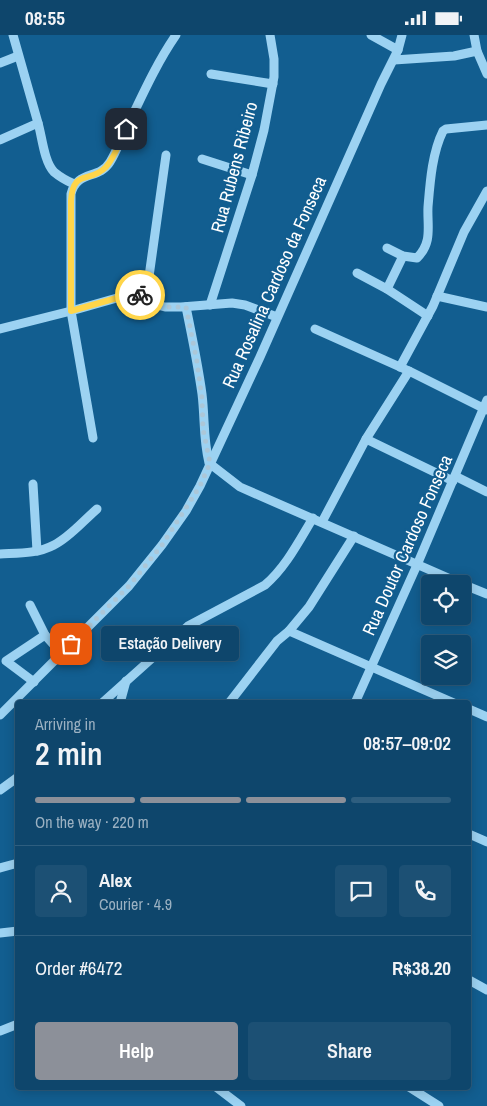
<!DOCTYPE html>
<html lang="en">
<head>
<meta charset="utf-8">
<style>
	body { margin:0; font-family:"Archivo Narrow",sans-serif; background:#1c5074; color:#f1f3f6; height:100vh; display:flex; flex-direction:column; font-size:19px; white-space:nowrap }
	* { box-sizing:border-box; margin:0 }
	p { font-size:16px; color:#9bb1c2 }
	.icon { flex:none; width:28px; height:28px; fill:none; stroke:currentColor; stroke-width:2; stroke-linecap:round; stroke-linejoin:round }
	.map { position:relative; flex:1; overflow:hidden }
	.side { position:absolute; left:15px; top:665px; width:456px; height:390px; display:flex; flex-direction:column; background:#0e466c; border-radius:5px; box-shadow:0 2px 12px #0003,0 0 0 1px #2e5e7f }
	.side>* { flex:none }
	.buttons { position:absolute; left:421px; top:540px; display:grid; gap:10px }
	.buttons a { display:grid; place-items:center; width:50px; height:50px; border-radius:5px; background:#0e466c; box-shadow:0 2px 12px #0003,0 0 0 1px #2e5e7f; font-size:25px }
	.pin { position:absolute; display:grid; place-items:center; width:42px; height:42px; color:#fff; margin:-21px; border-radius:10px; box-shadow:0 2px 8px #0006 }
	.courier { position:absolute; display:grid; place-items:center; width:50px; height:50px; margin:-25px; border:4px solid #ffd54a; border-radius:50%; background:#fff; color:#222; box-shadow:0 1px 6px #0007 }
	.bubble { position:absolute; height:35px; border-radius:5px; background:#0e466c; box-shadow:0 2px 12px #0003,0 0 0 1px #2e5e7f; font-size:16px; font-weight:600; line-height:35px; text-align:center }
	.summary em { font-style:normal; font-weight:600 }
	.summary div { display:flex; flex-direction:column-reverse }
	.summary { display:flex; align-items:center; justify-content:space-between; height:85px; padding:0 20px }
	h1 { font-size:32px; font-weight:600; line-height:38px }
	.bar { display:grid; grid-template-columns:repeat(4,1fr); gap:8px 5px; align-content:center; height:60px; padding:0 20px }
	.bar i { height:6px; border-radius:4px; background:#2e5e7f }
	.bar .active { background:#8c9099 }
	.bar p { grid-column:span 4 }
	.line { display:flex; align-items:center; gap:12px; padding:0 20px; border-top:1px solid #2e5e7f }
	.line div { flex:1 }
	.round { display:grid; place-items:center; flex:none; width:52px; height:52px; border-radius:5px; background:#1c5074 }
	.button { display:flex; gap:10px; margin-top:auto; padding:10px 20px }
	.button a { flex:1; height:58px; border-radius:5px; background:#8c9099; color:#fff; font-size:20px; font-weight:600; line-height:58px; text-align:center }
	.button a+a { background:#1c5074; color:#f1f3f6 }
	.status { display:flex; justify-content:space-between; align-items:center; height:35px; padding:0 25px; background:#0e466c; direction:ltr }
	.status svg { height:14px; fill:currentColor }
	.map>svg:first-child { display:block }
</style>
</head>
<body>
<div class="status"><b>08:55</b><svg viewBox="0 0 49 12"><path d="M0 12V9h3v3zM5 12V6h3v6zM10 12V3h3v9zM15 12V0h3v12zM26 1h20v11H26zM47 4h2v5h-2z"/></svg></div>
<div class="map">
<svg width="487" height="1071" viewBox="0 0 487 1071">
	<rect width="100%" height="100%" fill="#125e90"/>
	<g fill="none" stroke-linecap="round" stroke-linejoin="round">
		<g stroke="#9cd2f2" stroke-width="9">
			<path d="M371,0L398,15"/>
			<path d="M474,0L477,16L487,39"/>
			<path d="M394,25L454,21L477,16"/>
			<path d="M0,28L18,21"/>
			<path d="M211,39L273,49"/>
			<path d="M38,88C42,101 44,127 54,137C60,142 67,146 74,149"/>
			<path d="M0,105L38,88L13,0"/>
			<path d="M202,124L252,140"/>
			<path d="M387,213L403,221L417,223C433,207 427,191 428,172C430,148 432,118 443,96L446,94L487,90"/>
			<path d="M357,238L387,254L428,281"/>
			<path d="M387,254L403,221"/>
			<path d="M437,261L487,272"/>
			<path d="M146,263L166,120"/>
			<path d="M210,270L252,140L264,95L274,42V24L270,0"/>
			<path d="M186,272C192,301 198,330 202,359C205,384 203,403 209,428L240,452L462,549"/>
			<path d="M0,294L71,276L131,259L142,260L157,270L165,272H181L232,268L245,270L277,282"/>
			<path d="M315,294L409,336L487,375"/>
			<path d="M400,332L433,271L464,197L487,156"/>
			<path d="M93,403L71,276V159C77,135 99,145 110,127C117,116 121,103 127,92C142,61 156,29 176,0"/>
			<path d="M366,404L453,446"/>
			<path d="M455,441L487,457"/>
			<path d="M33,449L37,516"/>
			<path d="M322,487L366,404L409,336"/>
			<path d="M0,519C18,518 37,519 54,510C70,502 83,486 97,474"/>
			<path d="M462,549L487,559"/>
			<path d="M30,570L45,600L62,619"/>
			<path d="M289,596L454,668"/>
			<path d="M34,647L6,626L45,600"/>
			<path d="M102,668L188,591L265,550C286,532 299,506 313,483"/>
			<path d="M120,668L126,646"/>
			<path d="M229,668L277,606L289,596L309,572L354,501"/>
			<path d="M355,668L417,530L487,365"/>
			<path d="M469,674L487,682"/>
			<path d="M0,680L129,551L162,510L186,476L200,451L260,322L381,49L398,15L402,0"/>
			<path d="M0,755L18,742"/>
			<path d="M469,799L487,807"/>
			<path d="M0,833L18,828"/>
			<path d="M0,898L18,896"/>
			<path d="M469,945L487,955"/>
			<path d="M0,996L18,989"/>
			<path d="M216,1052L241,1071"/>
			<path d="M409,1052L439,1071"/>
		</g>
	</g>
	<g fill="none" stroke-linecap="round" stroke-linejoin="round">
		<path stroke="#acc7d8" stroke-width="5" stroke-dasharray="0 9" d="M71,609L129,551L162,510L200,451L210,428L203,394L202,363L197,327L186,272H165L157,270L140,260"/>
		<path stroke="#ffd54a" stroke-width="6" d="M126,94C120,106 115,122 106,132C90,149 73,133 71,166V276L131,259L140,260"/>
	</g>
	<g text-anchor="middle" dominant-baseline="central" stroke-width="4.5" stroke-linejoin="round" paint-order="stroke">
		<g font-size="18" fill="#fff" stroke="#125e90">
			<text transform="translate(234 132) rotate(-75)">Rua Rubens Ribeiro</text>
			<text transform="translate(274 247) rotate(-66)">Rua Rosalina Cardoso da Fonseca</text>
			<text transform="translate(407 510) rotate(-66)">Rua Doutor Cardoso Fonseca</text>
		</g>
	</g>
</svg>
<div class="buttons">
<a><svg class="icon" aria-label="locate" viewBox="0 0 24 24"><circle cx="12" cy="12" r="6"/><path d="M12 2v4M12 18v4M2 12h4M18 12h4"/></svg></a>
<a><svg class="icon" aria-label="layers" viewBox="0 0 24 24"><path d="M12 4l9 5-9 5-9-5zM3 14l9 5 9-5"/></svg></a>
</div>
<div class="pin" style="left:71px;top:609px;background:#ea580c"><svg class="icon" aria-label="bag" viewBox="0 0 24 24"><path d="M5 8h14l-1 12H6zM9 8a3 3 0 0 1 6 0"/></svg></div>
<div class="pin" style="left:126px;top:94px;background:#1f2937"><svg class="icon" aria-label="home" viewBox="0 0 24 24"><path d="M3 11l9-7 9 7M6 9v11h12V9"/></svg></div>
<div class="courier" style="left:140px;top:260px"><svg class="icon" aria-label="bike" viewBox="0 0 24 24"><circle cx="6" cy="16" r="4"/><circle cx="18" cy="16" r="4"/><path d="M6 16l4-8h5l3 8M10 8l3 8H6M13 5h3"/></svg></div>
<div class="bubble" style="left:101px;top:591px;width:138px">Estação Delivery</div>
<section class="side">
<div class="summary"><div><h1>2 min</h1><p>Arriving in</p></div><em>08:57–09:02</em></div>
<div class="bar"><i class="active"></i><i class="active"></i><i class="active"></i><i></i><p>On the way · 220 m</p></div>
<div class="line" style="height:90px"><a class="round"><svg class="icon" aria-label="person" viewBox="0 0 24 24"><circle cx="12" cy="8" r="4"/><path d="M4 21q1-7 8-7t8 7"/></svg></a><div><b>Alex</b><p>Courier · 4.9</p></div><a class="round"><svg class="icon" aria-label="chat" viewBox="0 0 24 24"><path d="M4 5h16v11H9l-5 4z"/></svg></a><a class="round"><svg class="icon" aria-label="phone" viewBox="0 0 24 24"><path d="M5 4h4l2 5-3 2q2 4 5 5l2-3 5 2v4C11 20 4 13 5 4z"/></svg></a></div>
<div class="line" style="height:65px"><div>Order #6472</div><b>R$38.20</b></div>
<div class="button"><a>Help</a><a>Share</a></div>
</section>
</div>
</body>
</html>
